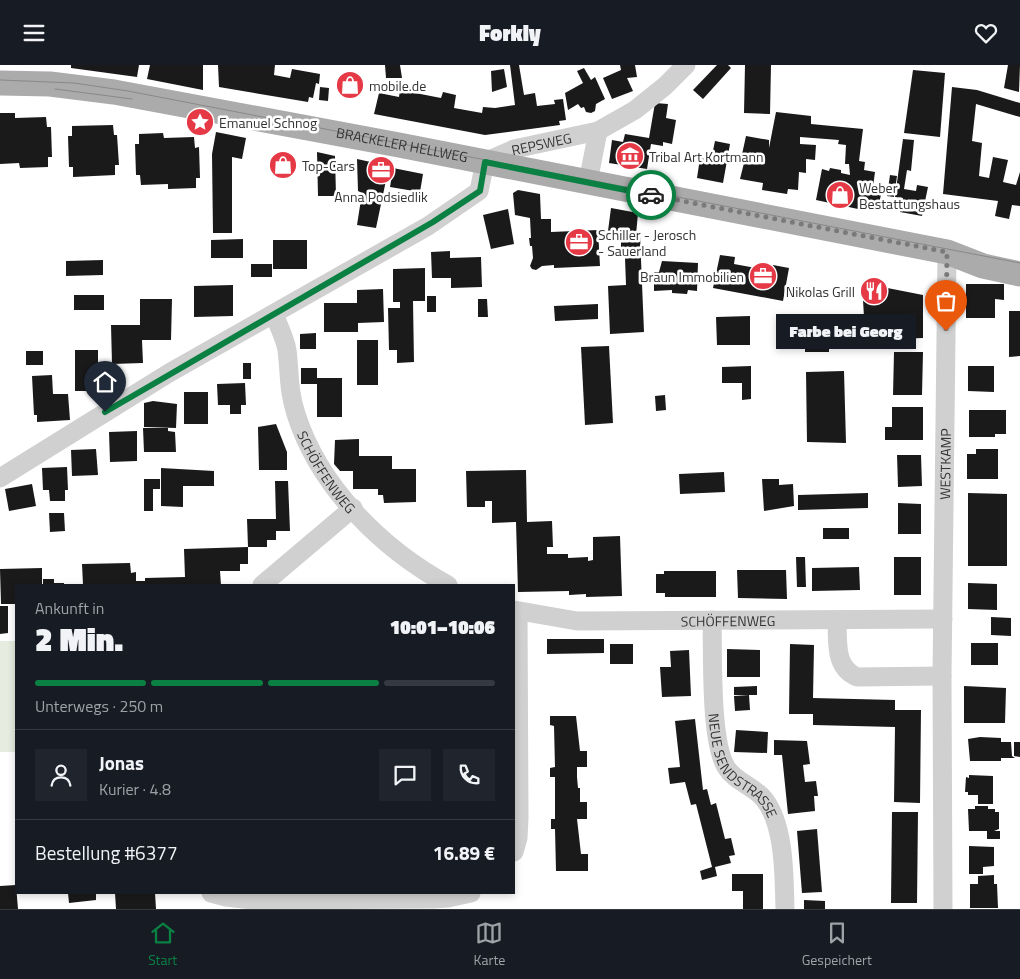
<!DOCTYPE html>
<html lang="de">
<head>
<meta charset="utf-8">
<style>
	body { margin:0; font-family:"Titillium Web",sans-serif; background:#20242c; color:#f1f3f6; height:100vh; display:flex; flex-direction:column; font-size:19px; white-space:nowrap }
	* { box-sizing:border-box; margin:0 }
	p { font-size:16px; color:#9ea1a6 }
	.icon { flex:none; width:28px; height:28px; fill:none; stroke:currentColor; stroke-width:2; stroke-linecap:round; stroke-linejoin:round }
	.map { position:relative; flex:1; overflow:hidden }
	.side { position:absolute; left:15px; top:519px; width:500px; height:310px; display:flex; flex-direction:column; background:#171b24; border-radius:0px; box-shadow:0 2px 8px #0003 }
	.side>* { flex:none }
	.pin { position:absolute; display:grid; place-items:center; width:42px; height:42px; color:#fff; margin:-51px -21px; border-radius:50% 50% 50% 0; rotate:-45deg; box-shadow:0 0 5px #0007 }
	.pin .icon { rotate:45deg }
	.courier { position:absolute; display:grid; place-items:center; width:50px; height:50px; margin:-25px; border:4px solid #0b8043; border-radius:50%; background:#fff; color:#222; box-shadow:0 1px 6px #0007 }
	.bubble { position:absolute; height:35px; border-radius:0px; background:#171b24; box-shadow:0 2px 8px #0003; font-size:16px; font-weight:800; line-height:35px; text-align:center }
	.headline em { font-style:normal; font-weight:800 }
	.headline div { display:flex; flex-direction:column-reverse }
	.headline { display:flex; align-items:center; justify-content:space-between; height:85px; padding:0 20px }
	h1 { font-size:32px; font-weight:800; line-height:38px }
	.bar { display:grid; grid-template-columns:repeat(4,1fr); gap:8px 5px; align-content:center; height:60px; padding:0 20px }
	.bar i { height:6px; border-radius:4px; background:#363941 }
	.bar .active { background:#0b8043 }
	.bar p { grid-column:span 4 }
	.line { display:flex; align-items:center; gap:12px; padding:0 20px; border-top:1px solid #363941 }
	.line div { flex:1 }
	.round { display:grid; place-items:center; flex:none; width:52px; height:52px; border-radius:0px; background:#20242c }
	header { display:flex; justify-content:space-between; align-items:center; height:65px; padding:0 20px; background:#171b24; font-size:22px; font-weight:800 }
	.dock { display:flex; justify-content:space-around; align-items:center; height:70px; border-top:1px solid #363941; background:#171b24; font-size:14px; color:#9ea1a6 }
	.dock a { display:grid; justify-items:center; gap:2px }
	.dock .active { color:#0b8043 }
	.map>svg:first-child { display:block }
</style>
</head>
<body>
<header><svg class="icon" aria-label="menu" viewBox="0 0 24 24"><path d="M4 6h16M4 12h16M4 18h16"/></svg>Forkly<svg class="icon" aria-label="heart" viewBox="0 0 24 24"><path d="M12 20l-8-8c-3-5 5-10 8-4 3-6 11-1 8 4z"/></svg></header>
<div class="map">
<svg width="1020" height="844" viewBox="0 0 1020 844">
	<rect width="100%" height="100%" fill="#fff"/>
	<rect fill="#e6ecdf" x="0" y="576" width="16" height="111"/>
	<g fill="#1a1a1a">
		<path d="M71,0H139L137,12L71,3Z"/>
		<path d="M150,0H203V25L147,14Z"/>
		<path d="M218,0H275L274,10L290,13L292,4L320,9L319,19L316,18L313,33L309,32L308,37L219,22Z"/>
		<path d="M385,0H400L402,13H386Z"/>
		<path d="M510,0H519L524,30L535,28L537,41L555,39L554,35L563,34L566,55L559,56L560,60L485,70L374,49L379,28L399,32L400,25L441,33L443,27L456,30L454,43L482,48L483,42L495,43L515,40Z"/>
		<path d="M620,0H635L637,12L627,13L633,26L612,34L603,13L621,5Z"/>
		<path d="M717,0H728L731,3L703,34L693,25Z"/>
		<path d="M745,0H771L770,49L744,48Z"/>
		<path d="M1008,0H1020L1019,27L1004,23Z"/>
		<path d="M584,3L591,15L595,12L605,34L596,39L595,46L591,48L586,47L584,42L581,43L578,39L568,45L565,28L583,18L577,6Z"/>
		<path d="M504,4L507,22L492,27L491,6Z"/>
		<path d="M913,5L945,8L940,72L904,68Z"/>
		<path d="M320,22L329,23L328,36L319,35Z"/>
		<path d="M952,22L977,25L1020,38V52L976,39L972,76L982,78L979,111L989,113L993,92L1008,95L1003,117L1016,120L1020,107V141L1012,140L1009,154L995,151L998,136L943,129Z"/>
		<path d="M655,38L668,39L666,53L676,55L672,79L663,77V81L651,79L647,104L609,98L612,75L623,77L625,69L649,73Z"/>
		<path d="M776,47L811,51V59L863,64L859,96L865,97L864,105L875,107L873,122L882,124L878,145L859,142L858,144L816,135L822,104L829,106L830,103L841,105V108L850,110L849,99H845L846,80L838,79L839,75L800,72V79L816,80L815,95L806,94V108L799,107L798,125L788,124L787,129L762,125L763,118L740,114L745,94H741L746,71L769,75V83Z"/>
		<path d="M0,48H15V53L46,52L47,62H51L52,92H48V102L20,103L19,98L0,99Z"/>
		<path d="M113,60L114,70H117L119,100H115V110L73,112V102H69L68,71H72V61Z"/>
		<path d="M216,67L246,73L242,94L232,92V168H213L212,89Z"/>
		<path d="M163,68L164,73L194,72L195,83L199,82L200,113H196V123L168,124V119L141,120L140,110H136L135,79H139V69Z"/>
		<path d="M903,74L914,75L911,106L907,105L904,124L916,126L917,120L928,122L922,151L900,147L903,133L895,132Z"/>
		<path d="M715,76L730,79L723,118L697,113L700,93L711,95Z"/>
		<path d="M317,87L335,91L336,131H318Z"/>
		<path d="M357,94L389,101L376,163L357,160L362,128L358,126Z"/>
		<path d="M393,103L423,109L420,127L390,122Z"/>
		<path d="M890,110L897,111L894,132L887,131Z"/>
		<path d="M518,125L540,129L541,154H551V167L598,165L600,201L554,203V200L542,201L536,205L532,204L530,201L533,193L532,181H530L529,173H531L530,153L515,150L513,128Z"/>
		<path d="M611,143L638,148L636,170H640L644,267L610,269L608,221L626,220L625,193H621V173H624V169L608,166Z"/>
		<path d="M508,144L514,179L491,184L483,150Z"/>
		<path d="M243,174V193H211V175Z"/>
		<rect x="273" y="175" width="34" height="29"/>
		<path d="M450,186V193L481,192L482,222L451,223V213H432L431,187Z"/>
		<path d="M720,190L735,192L734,199L772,206L773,200L789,203L783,236L713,223Z"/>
		<path d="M103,195V210L66,211V196Z"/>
		<path d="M662,196L698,198L697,226L688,225L687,229L672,228V225L654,226V207H659Z"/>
		<rect x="251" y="199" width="21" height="13"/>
		<path d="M425,203V236H413L414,297L397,298V285H389L388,243H400V237H393V204Z"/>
		<path d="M862,218L923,230V273L893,274L892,258L864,252Z"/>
		<path d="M966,219H1004V235L995,234V253H966Z"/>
		<path d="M233,220V251L194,252V221Z"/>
		<path d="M383,224L384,257L358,258V267H324V238H357V225Z"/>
		<rect x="74" y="230" width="30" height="15"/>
		<rect x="427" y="231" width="9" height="16"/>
		<path d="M140,234H172L171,275H142L143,298L112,299L111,260H140Z"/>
		<path d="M478,234H487L488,252H478Z"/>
		<path d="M598,239V254L555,256L554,241Z"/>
		<path d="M1009,246H1020V291L1009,292Z"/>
		<path d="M750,251V280H717L716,252Z"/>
		<rect x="805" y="260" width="24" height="27"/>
		<path d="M316,268V284H300V269Z"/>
		<rect x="357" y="275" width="21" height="45"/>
		<path d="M609,281L613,358L585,360L581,282Z"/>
		<rect x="75" y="285" width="23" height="41"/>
		<rect x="26" y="286" width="17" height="14"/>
		<path d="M894,287H923L922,330H893Z"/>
		<rect x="243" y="298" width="8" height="16"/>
		<path d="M751,301V334L742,335V318H722V302Z"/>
		<path d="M968,301H994V327L968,326Z"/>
		<path d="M301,303H317V313H342V352H317V319H301Z"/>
		<path d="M844,306L846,378L807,377L806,307Z"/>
		<path d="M52,310L53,329H68L70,355L37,357V350H34L32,311Z"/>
		<path d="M245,318L246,340H241V349H230V340H218L217,319Z"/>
		<rect x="184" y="327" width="24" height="32"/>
		<path d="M665,330L666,345L656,346L655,331Z"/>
		<path d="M153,336L177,339L176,363L144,362V338Z"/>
		<path d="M892,342H923V375H885V362H892Z"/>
		<path d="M969,345H1006V369H995V372H969Z"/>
		<path d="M276,359L287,387V405H259L258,362Z"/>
		<path d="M143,363H168V366L175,367L176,387H144Z"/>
		<path d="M137,366V396L110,397L109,367Z"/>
		<path d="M359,374V391H392V404H416V437L384,438L383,430H378V424H353V406H340L334,399L335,375Z"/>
		<path d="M96,384L98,410L72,411L71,385Z"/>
		<path d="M976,384H998V414H967V389H976Z"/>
		<path d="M897,390H921L922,421L898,422Z"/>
		<path d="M67,402L68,425H65V436H50L49,425H43L42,403Z"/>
		<path d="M161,403L214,406V421H183V442L161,441Z"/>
		<path d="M526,405L527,457L552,456L553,482H547V489H568V493L588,492V496L593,495V472L620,471L622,531L586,532V529L569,530V526L518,527L516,457L492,458V436H485V442H467L466,406Z"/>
		<path d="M724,407L725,427L680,429L679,409Z"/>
		<path d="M144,414H160V424H153V446H144Z"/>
		<path d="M762,414H779V420L793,419L794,441L764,446Z"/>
		<path d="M275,416H288L290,466H276V475H267V482H248L247,454H276Z"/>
		<path d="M32,419L36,441L9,446L5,424Z"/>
		<path d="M868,428V443L798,445V430Z"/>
		<path d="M968,428L1007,429V501H968Z"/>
		<path d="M898,438L921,439V469H898Z"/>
		<path d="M49,448H64L65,466L50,467Z"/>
		<rect x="823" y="463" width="26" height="11"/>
		<path d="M248,482V499H240V506H220L221,520H83L82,499L130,498L131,508L136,507V516H145V513L185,512L184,484Z"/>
		<path d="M796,492H805L806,522H797Z"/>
		<rect x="894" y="492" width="27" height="38"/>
		<path d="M859,502L860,525L812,526V503Z"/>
		<path d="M42,503V520H16V539H1L0,504Z"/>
		<path d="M737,505H786L787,534L738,533Z"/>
		<path d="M664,506H716V532H665V528H656V509H664Z"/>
		<path d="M43,514H54V518H64V520H43Z"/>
		<path d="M968,518L997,519V545L968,544Z"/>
		<path d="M0,541H8V568L0,569Z"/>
		<path d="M991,552L1011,553V571L991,570Z"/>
		<path d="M547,574H604V588L547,589Z"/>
		<rect x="971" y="578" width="27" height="22"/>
		<rect x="610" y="579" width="23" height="20"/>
		<path d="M790,579L814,580L813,633L895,635V645H921L920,738L894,737L895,662L813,660V649H789Z"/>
		<path d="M727,584L760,585V612H727Z"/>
		<path d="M689,585L691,631L662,632L660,602H671L670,586Z"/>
		<path d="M757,621V630H734V622Z"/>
		<path d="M964,621L1006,623L1005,658H964Z"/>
		<path d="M749,630L750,645L735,646L734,631Z"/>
		<path d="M550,651H576L580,686H587V702H577V712L578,723H580V737H587V754H577L581,789H588V806H556L555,764H551V754H555V712H550V703L555,702L554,661L550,660Z"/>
		<path d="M695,654L703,725L707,724L711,740L716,738L725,774L731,773L735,790L729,791L731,798L715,802L717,811L702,815L700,806L712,802L696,739L691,740L685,717L670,719L668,703L680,702L675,656Z"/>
		<path d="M736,665L768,667L767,688L734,687Z"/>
		<path d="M980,672L1001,673V677H1011L1012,691L1015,693H1001V696H970L968,674Z"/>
		<path d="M774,675L807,676L810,699L803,700L805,717L816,716L818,731H814L815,746L788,749L782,690H774Z"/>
		<path d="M1014,677H1020V692L1014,691Z"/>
		<path d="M969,710L993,711V739H978V730H968V727H965L966,712L969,713Z"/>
		<path d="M975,741H988V744H995V747H999V764L994,766H1000V774H987V766H969L968,744H975Z"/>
		<path d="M892,747H918L917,838H891Z"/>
		<path d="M817,764L822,827L802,828L797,766Z"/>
		<path d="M969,781L994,782V801L983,802V809H969Z"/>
		<path d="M732,809H763V844H743V826H732Z"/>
		<path d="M994,810V819H997L998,843H970V819H978V811Z"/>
		<path d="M16,820L18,844H0V821Z"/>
		<path d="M68,828H96V835L69,838Z"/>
		<path d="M115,828H155L156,844H116Z"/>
		<path d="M804,835L825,836V844H804Z"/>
	</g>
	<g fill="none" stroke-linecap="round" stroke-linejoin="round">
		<g stroke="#d0d0d0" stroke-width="19">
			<path d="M588,117L598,66"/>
			<path id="s1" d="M274,249C278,260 285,273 287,285C290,309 288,324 296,349C319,422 382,484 448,520"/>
			<path id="s2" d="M0,413L169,308L428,161L479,126L485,97L514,84L598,66L635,45L665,21L686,0"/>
			<path d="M262,520L353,443"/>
			<path id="s3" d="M514,545L577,556L943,554"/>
			<path id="s4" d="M712,555C713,589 710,676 726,702C735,717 754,721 764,734C785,760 784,812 785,844"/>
			<path d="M837,555C838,577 834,602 857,612L942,611"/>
			<path d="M514,787L518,773L519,753L518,547"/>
			<path d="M211,828L226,832L252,835L433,834L448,833L471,828"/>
			<path id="s5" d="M943,844L942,611L947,187"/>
		</g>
		<path stroke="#ababab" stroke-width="25" d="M0,18L50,19L114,27L399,80L947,187L983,201L1020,209"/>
		<g stroke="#888" stroke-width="1">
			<path id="s6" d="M0,15L74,18L128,26L1020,198"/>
			<path d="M55,24L132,34"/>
		</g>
	</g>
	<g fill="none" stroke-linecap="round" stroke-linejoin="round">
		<path stroke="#7a7a7a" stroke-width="5" stroke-dasharray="0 9" d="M651,130L947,187L946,266"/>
		<path stroke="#0b8043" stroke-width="6" d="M105,347L433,157L480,126L485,97L651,130"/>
	</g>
	<defs>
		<symbol id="shop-disc" viewBox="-11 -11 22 22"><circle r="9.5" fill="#e63946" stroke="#fff"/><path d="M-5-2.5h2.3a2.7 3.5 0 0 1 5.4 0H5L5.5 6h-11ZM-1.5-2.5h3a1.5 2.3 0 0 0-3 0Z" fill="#fff"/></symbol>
		<symbol id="sight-disc" viewBox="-11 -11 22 22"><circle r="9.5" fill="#e63946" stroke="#fff"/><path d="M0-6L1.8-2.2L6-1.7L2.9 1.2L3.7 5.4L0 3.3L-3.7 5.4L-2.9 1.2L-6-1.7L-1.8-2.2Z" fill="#fff"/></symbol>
		<symbol id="museum-disc" viewBox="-11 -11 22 22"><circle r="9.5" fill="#e63946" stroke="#fff"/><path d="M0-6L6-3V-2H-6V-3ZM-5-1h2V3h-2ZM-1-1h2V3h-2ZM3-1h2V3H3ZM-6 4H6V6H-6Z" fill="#fff"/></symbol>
		<symbol id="office-disc" viewBox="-11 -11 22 22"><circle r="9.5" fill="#e63946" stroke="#fff"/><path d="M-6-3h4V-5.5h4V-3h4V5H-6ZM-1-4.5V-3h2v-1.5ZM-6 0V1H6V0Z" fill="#fff"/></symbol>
		<symbol id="restaurant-disc" viewBox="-11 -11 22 22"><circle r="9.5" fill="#e63946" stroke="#fff"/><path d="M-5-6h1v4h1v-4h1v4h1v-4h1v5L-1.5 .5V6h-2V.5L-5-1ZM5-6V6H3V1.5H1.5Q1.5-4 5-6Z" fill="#fff"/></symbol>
	</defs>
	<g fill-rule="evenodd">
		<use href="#shop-disc" x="334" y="4" width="32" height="32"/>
		<use href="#sight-disc" x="184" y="41" width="32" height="32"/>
		<use href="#museum-disc" x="614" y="75" width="32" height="32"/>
		<use href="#shop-disc" x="267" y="84" width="32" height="32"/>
		<use href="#office-disc" x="365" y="89" width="32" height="32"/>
		<use href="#shop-disc" x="824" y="114" width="32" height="32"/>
		<use href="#office-disc" x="563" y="161" width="32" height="32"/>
		<use href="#office-disc" x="747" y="195" width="32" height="32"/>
		<use href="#restaurant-disc" x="858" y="210" width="32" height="32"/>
	</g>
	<g text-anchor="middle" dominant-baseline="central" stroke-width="5" stroke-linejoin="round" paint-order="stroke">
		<g font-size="14" fill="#333" stroke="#fff" text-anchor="start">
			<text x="369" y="20">mobile.de</text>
			<text x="219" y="57">Emanuel Schnog</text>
			<text x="649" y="91">Tribal Art Kortmann</text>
			<text x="302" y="100">Top-Cars</text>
			<text x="859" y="122">Weber<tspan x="859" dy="16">Bestattungshaus</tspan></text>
			<text x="381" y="131" text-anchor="middle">Anna Podsiedlik</text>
			<text x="598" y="169">Schiller - Jerosch<tspan x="598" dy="16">- Sauerland</tspan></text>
			<text x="744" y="211" text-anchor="end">Braun Immobilien</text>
			<text x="855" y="226" text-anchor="end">Nikolas Grill</text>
		</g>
		<g font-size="14" fill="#333" stroke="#fff">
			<text stroke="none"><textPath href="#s2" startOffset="648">REPSWEG</textPath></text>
			<text stroke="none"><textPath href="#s6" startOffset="408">BRACKELER HELLWEG</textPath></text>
			<text stroke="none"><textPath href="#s5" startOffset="445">WESTKAMP</textPath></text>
			<text stroke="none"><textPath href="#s1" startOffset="169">SCHÖFFENWEG</textPath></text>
			<text stroke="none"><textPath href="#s3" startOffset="215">SCHÖFFENWEG</textPath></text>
			<text stroke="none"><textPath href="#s4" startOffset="156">NEUE SENDSTRASSE</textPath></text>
		</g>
	</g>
</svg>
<div class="pin" style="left:946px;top:266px;background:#ea580c"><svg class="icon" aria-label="bag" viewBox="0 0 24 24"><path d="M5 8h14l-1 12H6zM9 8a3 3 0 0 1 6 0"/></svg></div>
<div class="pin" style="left:105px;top:347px;background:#1f2937"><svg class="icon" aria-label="home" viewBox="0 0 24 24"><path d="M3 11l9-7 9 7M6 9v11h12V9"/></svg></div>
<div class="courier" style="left:651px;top:130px"><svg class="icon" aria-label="car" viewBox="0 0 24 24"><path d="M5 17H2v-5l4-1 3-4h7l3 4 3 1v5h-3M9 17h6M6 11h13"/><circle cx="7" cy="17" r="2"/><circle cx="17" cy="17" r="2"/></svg></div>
<div class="bubble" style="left:776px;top:249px;width:140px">Farbe bei Georg</div>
<section class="side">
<div class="headline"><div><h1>2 Min.</h1><p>Ankunft in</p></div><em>10:01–10:06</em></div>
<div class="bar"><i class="active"></i><i class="active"></i><i class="active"></i><i></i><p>Unterwegs · 250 m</p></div>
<div class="line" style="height:90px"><a class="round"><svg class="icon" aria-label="person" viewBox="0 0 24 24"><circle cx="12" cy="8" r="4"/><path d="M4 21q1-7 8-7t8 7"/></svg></a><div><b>Jonas</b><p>Kurier · 4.8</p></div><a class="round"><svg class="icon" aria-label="chat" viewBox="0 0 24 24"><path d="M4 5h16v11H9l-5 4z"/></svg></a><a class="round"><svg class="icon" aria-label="phone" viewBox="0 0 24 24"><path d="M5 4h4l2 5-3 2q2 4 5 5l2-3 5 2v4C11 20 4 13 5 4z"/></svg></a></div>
<div class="line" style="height:65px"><div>Bestellung #6377</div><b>16.89 €</b></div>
</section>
</div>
<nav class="dock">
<a class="active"><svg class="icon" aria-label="home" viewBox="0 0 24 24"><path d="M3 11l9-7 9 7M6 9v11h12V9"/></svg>Start</a>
<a><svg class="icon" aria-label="map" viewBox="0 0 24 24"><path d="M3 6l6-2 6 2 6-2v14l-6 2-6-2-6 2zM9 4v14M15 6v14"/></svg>Karte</a>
<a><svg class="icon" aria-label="saved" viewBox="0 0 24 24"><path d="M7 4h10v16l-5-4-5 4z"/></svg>Gespeichert</a>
</nav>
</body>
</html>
